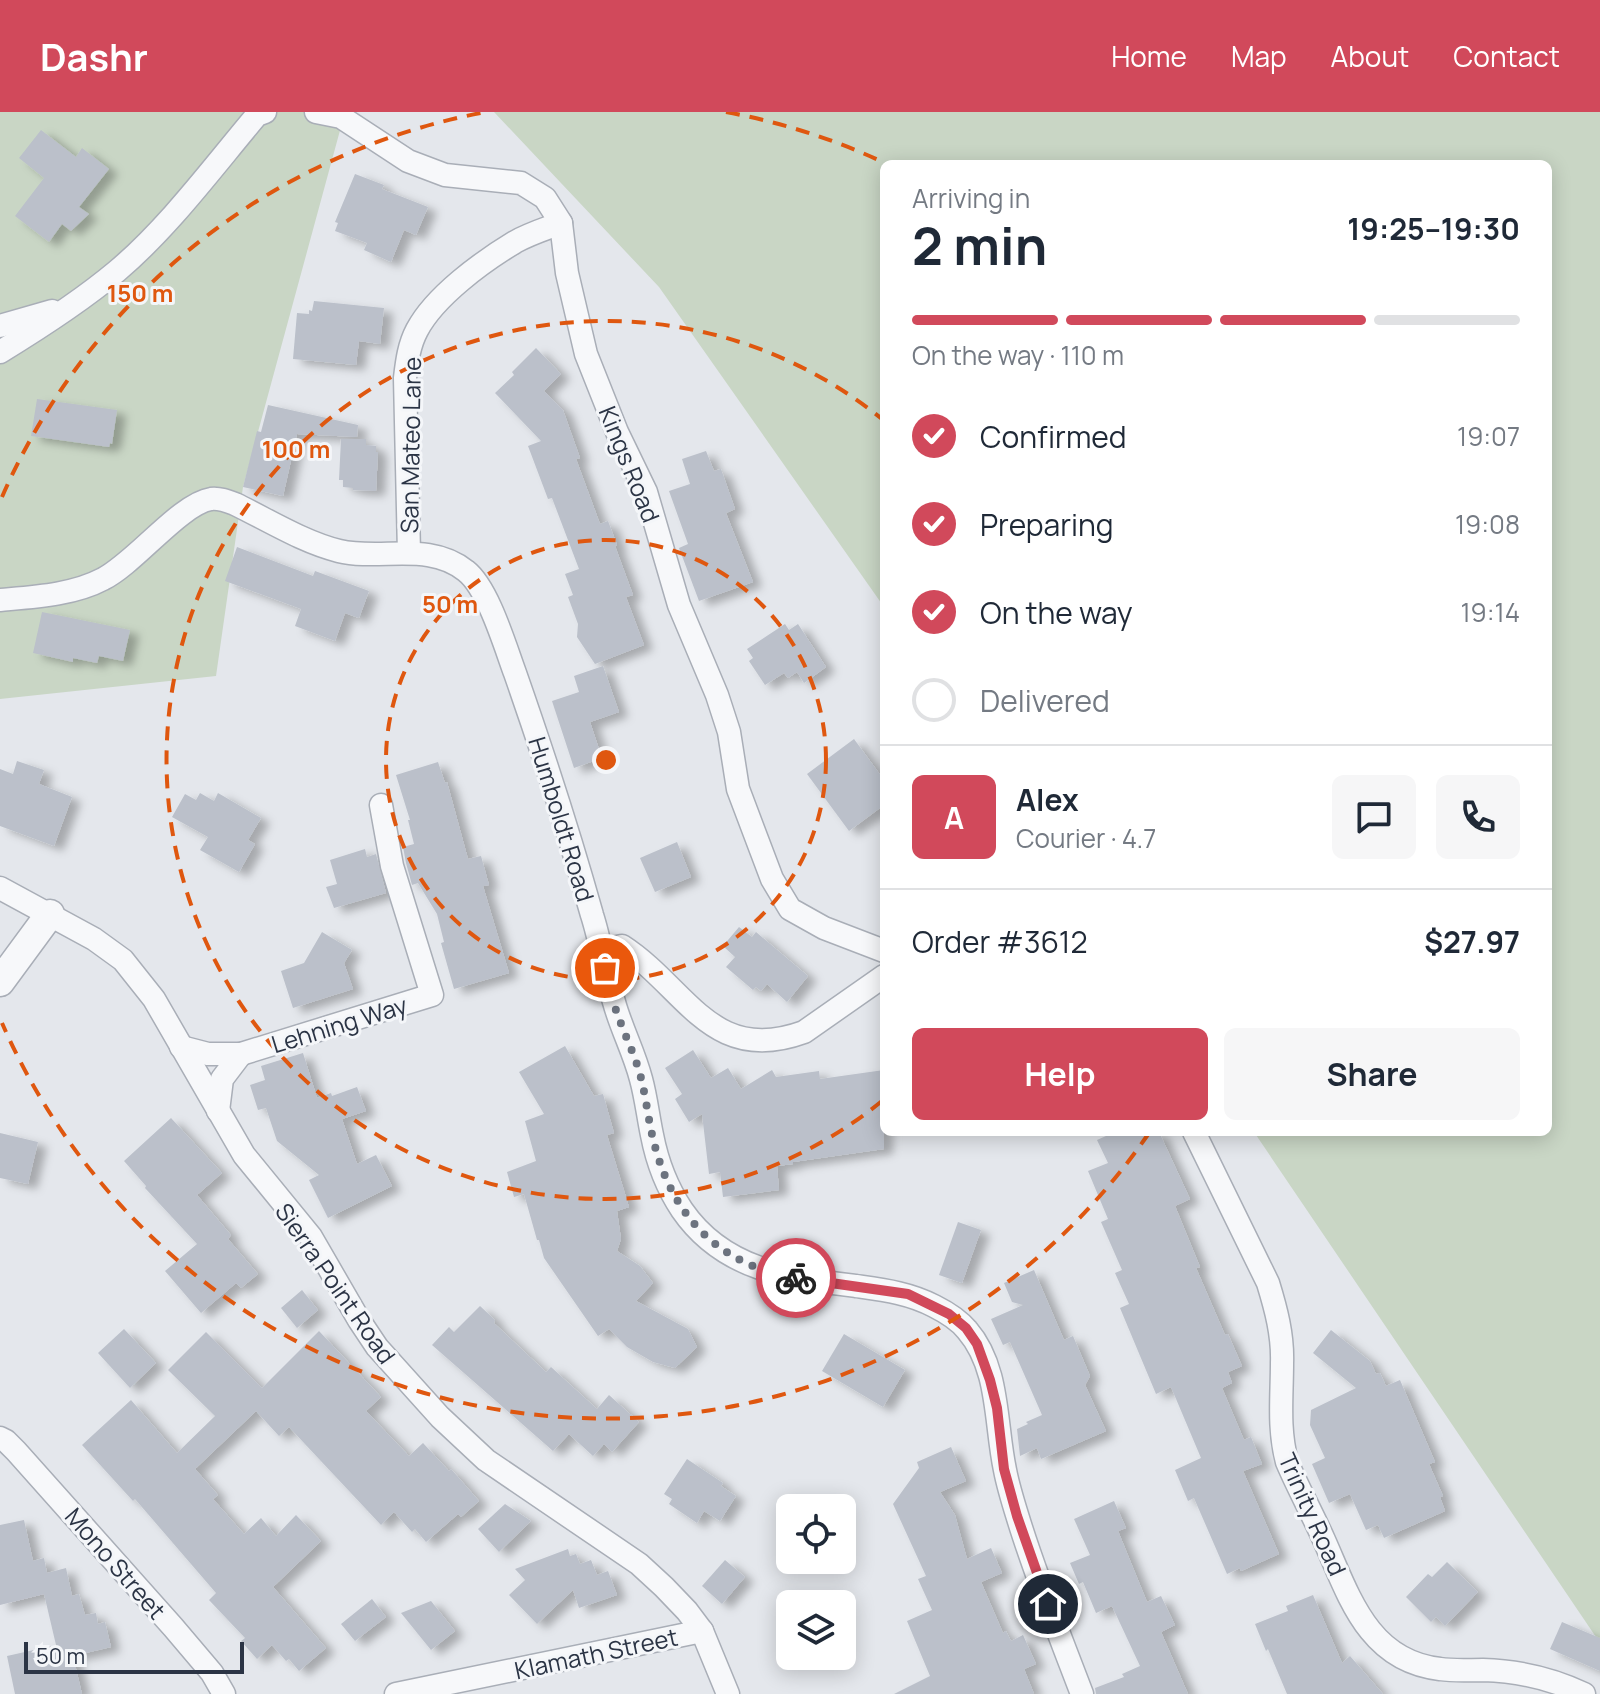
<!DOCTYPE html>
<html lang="en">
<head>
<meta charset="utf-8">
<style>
	body { margin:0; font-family:Manrope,sans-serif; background:#f6f6f7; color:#1f2937; height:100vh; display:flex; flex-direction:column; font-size:30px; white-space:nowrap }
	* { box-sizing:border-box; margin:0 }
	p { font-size:26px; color:#747a83 }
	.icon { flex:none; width:44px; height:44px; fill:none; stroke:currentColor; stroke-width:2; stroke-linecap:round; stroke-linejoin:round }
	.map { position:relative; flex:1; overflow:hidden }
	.side { position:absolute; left:880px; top:48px; width:672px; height:976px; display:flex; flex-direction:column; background:#fff; border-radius:12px; box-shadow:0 4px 20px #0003 }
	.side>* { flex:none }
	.fabs { position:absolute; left:776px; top:1382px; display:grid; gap:16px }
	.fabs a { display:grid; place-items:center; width:80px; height:80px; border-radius:12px; background:#fff; box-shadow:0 4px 20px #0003; font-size:40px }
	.scale { position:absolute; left:24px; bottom:20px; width:220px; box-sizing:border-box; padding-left:8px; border:4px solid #2b3445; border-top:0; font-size:22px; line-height:28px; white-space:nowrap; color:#2b3445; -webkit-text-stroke:6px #f4f6f9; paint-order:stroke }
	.pin { position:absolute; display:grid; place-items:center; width:68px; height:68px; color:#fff; margin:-34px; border:4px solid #fff; border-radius:50%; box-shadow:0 2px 8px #0007 }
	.courier { position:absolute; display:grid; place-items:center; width:80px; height:80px; margin:-40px; border:6px solid #d1495b; border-radius:50%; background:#fff; color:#222; box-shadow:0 2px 10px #0007 }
	.headline em { font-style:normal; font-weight:700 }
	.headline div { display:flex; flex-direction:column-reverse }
	.headline { display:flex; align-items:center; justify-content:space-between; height:136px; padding:0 32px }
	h1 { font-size:52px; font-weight:700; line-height:60px }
	.bar { display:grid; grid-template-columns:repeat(4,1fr); gap:12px 8px; align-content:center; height:96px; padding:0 32px }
	.bar i { height:10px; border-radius:6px; background:#e0e1e3 }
	.bar .on { background:#d1495b }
	.bar p { grid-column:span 4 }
	.line { display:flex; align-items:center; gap:20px; padding:0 32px; border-top:2px solid #e0e1e3 }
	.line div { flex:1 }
	.round { display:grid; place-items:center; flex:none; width:84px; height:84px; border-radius:12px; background:#f6f6f7 }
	ol { padding:0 32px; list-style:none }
	li { display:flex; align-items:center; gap:24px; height:88px }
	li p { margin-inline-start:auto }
	li .icon { padding:8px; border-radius:50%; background:#d1495b; color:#fff; stroke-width:4 }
	li:last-child { color:#747a83 }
	li i { width:44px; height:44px; border:4px solid #e0e1e3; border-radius:50% }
	.primary-button { display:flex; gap:16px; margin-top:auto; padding:16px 32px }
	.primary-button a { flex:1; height:92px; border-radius:12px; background:#d1495b; color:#fff; font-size:32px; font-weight:700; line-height:92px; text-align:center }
	.primary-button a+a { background:#f6f6f7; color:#1f2937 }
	header { display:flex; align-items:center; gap:48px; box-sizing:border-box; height:112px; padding:0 40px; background:#d1495b; color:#fff }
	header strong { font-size:38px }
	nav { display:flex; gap:44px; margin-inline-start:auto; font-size:28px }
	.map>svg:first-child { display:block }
</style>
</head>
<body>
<header>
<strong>Dashr</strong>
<nav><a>Home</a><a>Map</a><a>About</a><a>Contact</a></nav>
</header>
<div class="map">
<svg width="1600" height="1582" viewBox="0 0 1600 1582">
	<defs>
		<filter id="shadow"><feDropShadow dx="9" dy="5" stdDeviation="4" flood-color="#0004"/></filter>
	</defs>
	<rect width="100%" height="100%" fill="#e4e7ec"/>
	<g fill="#c9d6c5">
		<path d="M0,0H345L243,375L216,564L0,587Z"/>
		<path d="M494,0H1600V1531L1254,1020H1548V52H884V495L659,175Z"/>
	</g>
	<g fill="#bbc0ca" filter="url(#shadow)">
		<path d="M41,18L76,45L82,36L109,57L79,95L89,102L71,119L62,112L49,130L15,104L44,66L19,46Z"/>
		<path d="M355,62L384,73L382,77L428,95L416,123L404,118L391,150L364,138L367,131L335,119L338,111L335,110Z"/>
		<path d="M314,189L384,196L380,232L359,229L356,253L293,247L297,201L309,202V198L312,199Z"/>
		<path d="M536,236L561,262L544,279L563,298L580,346L576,347L600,412L608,409L617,433L615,434L633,483L626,485L644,533L595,552L577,525L578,512L568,485L573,483L565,462L579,457L552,386L548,387L528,334L541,329L495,281L514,263L512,260Z"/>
		<path d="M37,287L117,298L112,332L110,331L109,335L31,324Z"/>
		<path d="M268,293L358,313L357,325L297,322L283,384L243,375L257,319L261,320Z"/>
		<path d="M341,327H366V333L376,334V340H378L376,379L353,378V376L343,375V368H339Z"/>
		<path d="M706,339L714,359L721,357L735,397L726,401L753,470L699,489L679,436L688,432L669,379L690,372L682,347Z"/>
		<path d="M237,435L313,464L315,459L369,479L359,506L345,501L335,529L295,514L301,497L225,469Z"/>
		<path d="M42,500L130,518L123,549L99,544L97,551L73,546V550L33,541Z"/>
		<path d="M785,512L789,518L798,512L826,555L804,571L797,560L788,566L784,561L765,573L749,549L753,546L747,537Z"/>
		<path d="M603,554L619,600L590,610L602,646L574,656L552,589L579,580L574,564Z"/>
		<path d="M854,627L884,668V693L849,719L807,662Z"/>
		<path d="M17,649L44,658L39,672L72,685L54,734L0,714V657L13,662Z"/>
		<path d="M438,650L445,671L447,670L468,747L481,744L489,773L483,774L509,861L454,877L441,831L444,830L437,802L418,771L412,773L406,751L403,735L414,732L408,708H410L396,663Z"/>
		<path d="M200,681L214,689L218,681L261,706L248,728L255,732L239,760L200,738L208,725L172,705L185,682L196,688Z"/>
		<path d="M677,730L691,765L655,780L640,746Z"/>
		<path d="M365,737L367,745L376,742L386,781L334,796L326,775L337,772L330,748Z"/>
		<path d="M739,815L752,825L756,820L808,864L787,890L767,872L761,879L756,875L753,878L726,855L735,845L723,834Z"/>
		<path d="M322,820L352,838L344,851L353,877L293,896L281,859L304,851Z"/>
		<path d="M565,934L594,984L603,982L614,1021L607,1023L629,1095L617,1099L621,1127L617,1139L640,1154L653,1171L636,1189L688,1217L697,1235L675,1256L653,1250L627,1235L609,1217L598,1224L544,1146L539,1128H537L524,1082L514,1085L507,1060L536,1049L525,1009L544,1002L519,960Z"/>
		<path d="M693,938L711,966L728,956L741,977L772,958L776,965L819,959L820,967L884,958V1037L793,1050V1052L777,1054L779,1078L723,1085L720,1060L709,1062L702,1002L689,1010L675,987L682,982L665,956Z"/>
		<path d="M303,941L317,986L331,981L332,984L357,975L366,999L342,1007L357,1052L376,1043L392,1074L328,1106L309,1068L319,1063L277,1029L266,996L258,998L250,973L265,968L261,954Z"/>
		<path d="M171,1006L222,1061L197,1083L231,1123L228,1127L258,1162L241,1176L236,1171L201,1201L165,1159L197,1132L145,1076L146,1074L124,1049Z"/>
		<path d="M1115,1020H1159L1190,1087L1175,1094L1200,1155L1196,1156L1225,1223L1228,1222L1242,1254L1228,1260L1232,1271L1222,1276L1244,1328L1251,1325L1262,1352L1243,1359L1279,1442L1241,1459L1240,1456L1227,1462L1194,1386L1188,1389L1175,1358L1201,1346L1171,1275L1156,1282L1120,1196L1129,1192L1115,1161L1122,1158L1101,1110L1108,1107L1088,1059L1108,1051L1097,1028Z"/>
		<path d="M0,1021L38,1030L28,1072L0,1066Z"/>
		<path d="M958,1110L981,1118L962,1171L939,1163Z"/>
		<path d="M1034,1158L1064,1228L1073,1224L1090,1264L1085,1273L1106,1319L1041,1347L1037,1336L1020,1344L1017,1317L1028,1312L1026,1310L1042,1303L1010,1230L1003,1233L991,1207L1023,1193L1012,1190L1004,1171Z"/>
		<path d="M302,1178L318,1198L297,1216L281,1196Z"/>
		<path d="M480,1194L495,1208L494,1211L546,1260L551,1255L597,1297L609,1283L639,1310L612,1340L604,1332L593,1344L569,1322L553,1339L432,1233L449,1215L454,1220Z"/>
		<path d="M124,1217L156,1251L130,1276L98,1241Z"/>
		<path d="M1331,1218L1370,1249L1376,1262L1380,1261L1386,1274L1400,1268L1435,1350L1429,1352L1443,1384L1440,1385L1445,1399L1384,1426L1378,1413L1366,1418L1350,1382L1329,1391L1312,1352L1325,1346L1310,1313L1311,1298L1356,1276L1313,1241Z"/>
		<path d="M319,1219L381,1285L366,1299L409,1344L423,1331L449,1359L451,1357L479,1389L461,1405L458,1402L426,1430L415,1417L412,1420L394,1400L381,1413L289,1315L279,1324L256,1299L195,1357L218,1383L213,1387L244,1422L261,1406L276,1424L296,1403L321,1429L273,1475L326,1536L299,1559L289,1547L286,1549L272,1533L257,1547L241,1529L245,1526L209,1488L216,1481L135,1387L133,1389L82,1333L131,1288L177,1341L215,1304L168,1258L206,1220L262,1276Z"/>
		<path d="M844,1222L905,1258L883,1295L822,1259Z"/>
		<path d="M951,1335L966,1369L940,1380L955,1403L967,1447L991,1436L1002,1461L981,1470L1003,1521L1006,1519L1011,1529L1023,1523L1036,1552L1024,1557L1034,1582H894L930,1564L907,1509L932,1498L918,1467L926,1464L893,1392L919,1356L917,1350Z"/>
		<path d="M687,1347L723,1371L721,1374L736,1384L720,1409L704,1399L697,1411L669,1392L672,1387L664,1382Z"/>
		<path d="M1114,1389L1126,1416L1118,1419L1147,1490L1161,1484L1175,1513L1161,1520L1188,1582H1096L1095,1576L1124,1565L1122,1562L1140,1554L1112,1494L1096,1501L1083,1470L1079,1472L1070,1451L1090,1443L1074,1407Z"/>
		<path d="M505,1392L531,1409L499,1440L478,1417Z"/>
		<path d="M24,1408L33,1449L44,1446L47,1461L66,1456L72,1484L79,1482L85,1503L96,1501L98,1512L105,1510L111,1535L73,1544L82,1582H15L7,1544L56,1533L44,1482L0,1493V1413Z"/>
		<path d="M568,1437L570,1444L576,1442L580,1452L591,1448L597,1463L608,1459L617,1483L579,1496L573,1478L537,1512L509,1483L525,1468L515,1457Z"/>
		<path d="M725,1448L745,1465L722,1492L702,1474Z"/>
		<path d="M1447,1450L1478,1480L1445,1514L1436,1505L1431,1510L1406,1485L1428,1462L1432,1465Z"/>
		<path d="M1313,1483L1342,1551L1350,1544L1383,1582H1287L1268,1537L1266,1539L1255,1512L1288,1499L1286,1494Z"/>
		<path d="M372,1487L386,1505L355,1529L341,1512Z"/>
		<path d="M431,1489L455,1519L431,1538L401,1501Z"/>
		<path d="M1562,1510L1600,1526V1559L1550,1537Z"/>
	</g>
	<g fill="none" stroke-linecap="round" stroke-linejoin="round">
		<defs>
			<g id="minor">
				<path d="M316,0L341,5L408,49L445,63L521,71L545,86L561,111L567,161L586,242L617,320L646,380L679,493L717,583L729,620L738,677L772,767L790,797L824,816L884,839"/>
				<path d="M0,214L52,199"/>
				<path d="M0,240C41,215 80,190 117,159C169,115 213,55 257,3L265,0"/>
				<path d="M409,441L405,266C407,249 409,233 417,218C435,184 482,150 515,130C529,122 545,117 561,111"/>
				<path d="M0,488C33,485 73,483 103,467C135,451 180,392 211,387C219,386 227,389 235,392C268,408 303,430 339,439C381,449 429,429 466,459C488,476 505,534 515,561C543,641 569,721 592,803C601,831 605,861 614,890C621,916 634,940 641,967C646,985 648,1004 652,1023C657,1049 668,1077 682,1098C724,1159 789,1166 856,1174C884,1178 909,1181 934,1194C946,1200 958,1207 967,1218C1000,1256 995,1312 1005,1358C1008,1374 1013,1390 1018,1406C1036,1465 1060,1524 1082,1582"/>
				<path d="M0,776L94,827L123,848L154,887L244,1043L311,1125L359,1208L377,1235L440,1305L486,1348L639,1452L664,1475L687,1499L702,1519L728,1582"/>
				<path d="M600,839L622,834C687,876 711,954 804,920L884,864"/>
				<path d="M181,935L208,942H241L432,883L392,754L381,693"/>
				<path d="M218,999L222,967L241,942"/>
				<path d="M1194,1020L1268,1171C1276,1197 1283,1223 1282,1251C1282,1285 1278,1316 1287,1350C1298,1376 1312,1401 1324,1428C1349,1484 1368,1549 1440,1557C1454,1559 1468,1558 1483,1558C1517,1559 1553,1567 1584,1582"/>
				<path d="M0,1326L6,1329L16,1339L173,1515L212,1561L224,1582"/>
				<path d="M396,1582L702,1519"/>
			</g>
			<path id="tertiary" d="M0,870L50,802"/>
		</defs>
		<use href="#minor" stroke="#a9aeb7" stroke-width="25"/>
		<use href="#tertiary" stroke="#a9aeb7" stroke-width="31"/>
		<use href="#minor" stroke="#f7f8fa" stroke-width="22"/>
		<use href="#tertiary" stroke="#f7f8fa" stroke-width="28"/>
	</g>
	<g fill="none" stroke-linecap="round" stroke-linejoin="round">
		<path stroke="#6c737f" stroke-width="8" stroke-dasharray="0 14.4" d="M605,856C609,874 613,892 620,909C627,928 636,946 641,966C647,990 649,1015 656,1038C676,1109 723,1154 796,1166"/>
		<path stroke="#d1495b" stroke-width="10" d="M796,1166L908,1182L949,1202L966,1216L977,1232L990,1268L997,1296L1004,1357L1017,1404L1048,1492"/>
	</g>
	<g fill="none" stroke="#df570f" stroke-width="4" stroke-dasharray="14 10">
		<circle cx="606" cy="648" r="220"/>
		<path d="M882 989A439 439 0 1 1 882 307"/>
		<path d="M1149 1021A659 659 0 0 1 2 911M2 385A659 659 0 0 1 486 0M726 0A659 659 0 0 1 885 51"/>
	</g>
	<g text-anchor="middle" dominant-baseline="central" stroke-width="6" stroke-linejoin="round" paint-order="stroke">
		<g font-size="24" fill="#2b3445" stroke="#f4f6f9">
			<text transform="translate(410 333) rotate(-89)">San Mateo Lane</text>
			<text transform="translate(630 352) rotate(68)">Kings Road</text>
			<text transform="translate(562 707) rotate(73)">Humboldt Road</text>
			<text transform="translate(339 912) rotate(-17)">Lehning Way</text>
			<text transform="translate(336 1171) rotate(55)">Sierra Point Road</text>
			<text transform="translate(1313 1402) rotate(66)">Trinity Road</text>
			<text transform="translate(116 1451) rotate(49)">Mono Street</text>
			<text transform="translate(596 1541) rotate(-12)">Klamath Street</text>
		</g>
	</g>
	<circle cx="606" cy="648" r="12" fill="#df570f" stroke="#f4f6f9" stroke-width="4"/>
	<g font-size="24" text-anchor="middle" font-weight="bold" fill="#df570f" stroke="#f4f6f9" stroke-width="6" stroke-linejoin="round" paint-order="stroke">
		<text x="140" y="190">150 m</text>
		<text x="296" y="346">100 m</text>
		<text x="450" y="501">50 m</text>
	</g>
</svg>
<div class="fabs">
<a><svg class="icon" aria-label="locate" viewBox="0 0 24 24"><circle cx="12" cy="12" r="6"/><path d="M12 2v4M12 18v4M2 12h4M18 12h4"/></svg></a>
<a><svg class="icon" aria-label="layers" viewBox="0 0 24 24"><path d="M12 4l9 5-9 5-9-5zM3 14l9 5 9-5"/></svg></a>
</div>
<div class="scale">50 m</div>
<div class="pin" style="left:605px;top:856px;background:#ea580c"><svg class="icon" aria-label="bag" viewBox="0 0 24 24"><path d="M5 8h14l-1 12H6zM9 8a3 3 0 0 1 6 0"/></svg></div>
<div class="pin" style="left:1048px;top:1492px;background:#1f2937"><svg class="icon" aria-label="home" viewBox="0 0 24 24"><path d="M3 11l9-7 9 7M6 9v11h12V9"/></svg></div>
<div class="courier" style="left:796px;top:1166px"><svg class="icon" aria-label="bike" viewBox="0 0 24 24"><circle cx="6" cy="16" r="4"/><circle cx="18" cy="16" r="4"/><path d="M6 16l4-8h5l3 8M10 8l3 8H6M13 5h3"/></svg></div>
<section class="side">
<div class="headline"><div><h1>2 min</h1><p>Arriving in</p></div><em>19:25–19:30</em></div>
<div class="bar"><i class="on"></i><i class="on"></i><i class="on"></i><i></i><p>On the way · 110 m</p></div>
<ol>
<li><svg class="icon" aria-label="check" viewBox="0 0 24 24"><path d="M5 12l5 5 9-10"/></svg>Confirmed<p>19:07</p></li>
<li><svg class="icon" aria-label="check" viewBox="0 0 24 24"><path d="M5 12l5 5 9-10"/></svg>Preparing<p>19:08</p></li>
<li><svg class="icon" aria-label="check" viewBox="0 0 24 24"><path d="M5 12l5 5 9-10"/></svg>On the way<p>19:14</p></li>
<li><i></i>Delivered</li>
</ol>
<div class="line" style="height:144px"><b class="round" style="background:#d1495b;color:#fff">A</b><div><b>Alex</b><p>Courier · 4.7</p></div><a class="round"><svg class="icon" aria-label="chat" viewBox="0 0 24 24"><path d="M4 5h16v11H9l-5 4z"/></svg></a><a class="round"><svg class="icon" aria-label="phone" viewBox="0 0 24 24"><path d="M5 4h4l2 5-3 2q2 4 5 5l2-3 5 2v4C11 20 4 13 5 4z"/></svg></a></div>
<div class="line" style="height:104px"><div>Order #3612</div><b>$27.97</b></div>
<div class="primary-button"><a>Help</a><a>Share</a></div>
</section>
</div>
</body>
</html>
